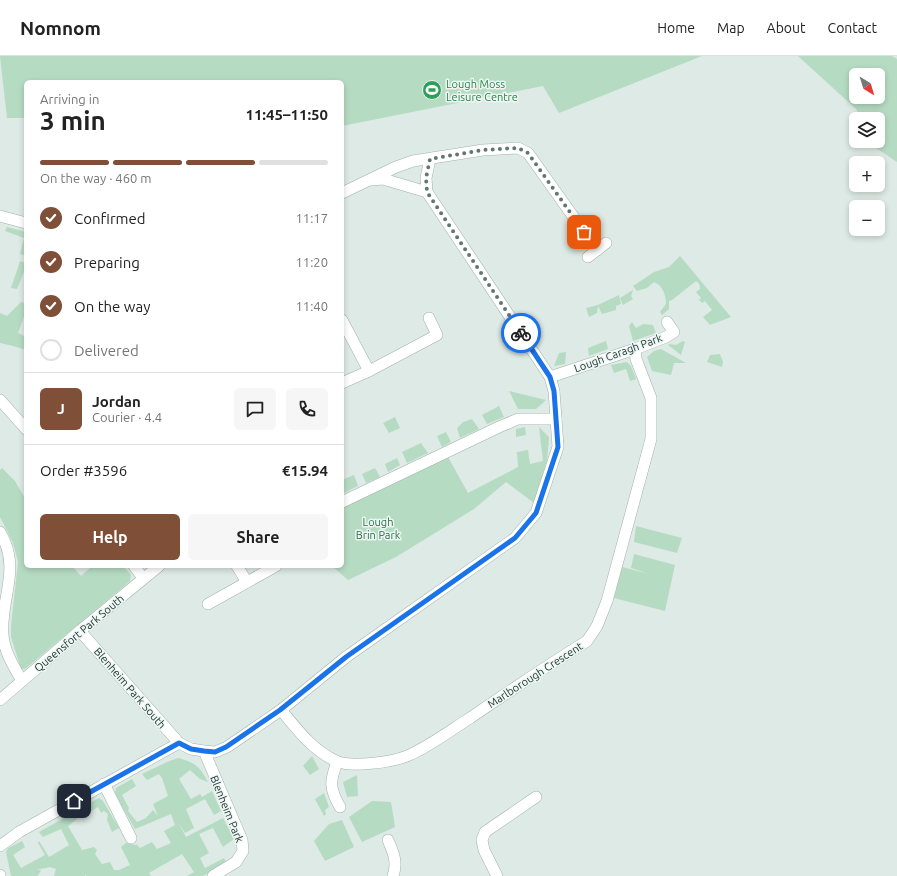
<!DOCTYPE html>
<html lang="en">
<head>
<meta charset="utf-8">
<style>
	body { margin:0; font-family:Ubuntu,sans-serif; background:#f6f6f6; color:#222; height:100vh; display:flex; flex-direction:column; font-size:15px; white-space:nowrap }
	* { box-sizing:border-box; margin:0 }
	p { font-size:13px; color:#767676 }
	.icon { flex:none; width:22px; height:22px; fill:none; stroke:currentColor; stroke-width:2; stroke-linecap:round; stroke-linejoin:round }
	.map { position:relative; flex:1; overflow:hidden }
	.sheet { position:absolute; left:24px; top:24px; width:320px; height:488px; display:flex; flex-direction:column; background:#fff; border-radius:6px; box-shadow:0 2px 6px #0003 }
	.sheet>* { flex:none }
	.needle { width:26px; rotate:142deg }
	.buttons { position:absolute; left:849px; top:12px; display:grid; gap:8px }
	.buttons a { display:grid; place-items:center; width:36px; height:36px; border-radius:6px; background:#fff; box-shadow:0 2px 6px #0003; font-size:20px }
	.pin { position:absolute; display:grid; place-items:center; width:34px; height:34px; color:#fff; margin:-17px; border-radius:8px; box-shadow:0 2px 6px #0006 }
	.courier { position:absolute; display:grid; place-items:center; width:40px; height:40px; margin:-20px; border:3px solid #1a73e8; border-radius:50%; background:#fff; color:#222; box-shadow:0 1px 5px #0007 }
	.summary em { font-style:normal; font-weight:700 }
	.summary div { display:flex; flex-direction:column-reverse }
	.summary { display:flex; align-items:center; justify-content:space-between; height:68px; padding:0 16px }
	h1 { font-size:26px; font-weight:700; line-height:30px }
	.bar { display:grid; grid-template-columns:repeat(4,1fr); gap:6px 4px; align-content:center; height:48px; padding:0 16px }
	.bar i { height:5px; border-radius:3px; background:#e0e0e0 }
	.bar .selected { background:#7f4f38 }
	.bar p { grid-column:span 4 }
	.line { display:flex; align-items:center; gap:10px; padding:0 16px; border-top:1px solid #e0e0e0 }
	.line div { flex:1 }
	.round { display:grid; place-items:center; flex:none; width:42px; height:42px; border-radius:6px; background:#f6f6f6 }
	ol { padding:0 16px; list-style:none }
	li { display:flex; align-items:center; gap:12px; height:44px }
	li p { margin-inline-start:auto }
	li .icon { padding:4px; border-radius:50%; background:#7f4f38; color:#fff; stroke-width:4 }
	li:last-child { color:#767676 }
	li i { width:22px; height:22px; border:2px solid #e0e0e0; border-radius:50% }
	.primary-button { display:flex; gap:8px; margin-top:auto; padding:8px 16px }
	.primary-button a { flex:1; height:46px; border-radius:6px; background:#7f4f38; color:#fff; font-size:16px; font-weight:700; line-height:46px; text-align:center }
	.primary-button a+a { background:#f6f6f6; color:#222 }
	header { display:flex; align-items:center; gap:24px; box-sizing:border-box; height:56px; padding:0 20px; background:#fff; border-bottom:1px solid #e0e0e0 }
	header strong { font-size:19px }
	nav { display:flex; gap:22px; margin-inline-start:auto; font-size:14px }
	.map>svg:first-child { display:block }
</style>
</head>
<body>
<header>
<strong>Nomnom</strong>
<nav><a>Home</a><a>Map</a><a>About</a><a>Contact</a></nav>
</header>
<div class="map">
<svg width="897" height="820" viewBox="0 0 897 820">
	<rect width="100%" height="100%" fill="#deeae5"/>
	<g fill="#b6dbc3" fill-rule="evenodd">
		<path d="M0,0H702L559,57L543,30L342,70V26H26V62H7Z"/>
		<path d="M798,0H892L897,3V106L873,90L871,85H878V63H861L856,53ZM856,19H878V41H856Z"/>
		<path d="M7,171L26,176V200L20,198L24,182L5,175Z"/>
		<path d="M680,200L731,261L710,269L703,261L712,254L705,245L702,247L699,244L701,242L696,236L700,233C700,229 699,227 696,225L672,244L669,245V253L662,259L660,256L666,248C666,239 663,230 654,226L647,232L637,235L633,230L654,216L669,211Z"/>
		<path d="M20,205L26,207V211L17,233L11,232Z"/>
		<path d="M633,234L631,240L633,243L623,249L620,242Z"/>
		<path d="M619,239L621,248L616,250V254L602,258L598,250L597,257L589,261L586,252L598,249Z"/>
		<path d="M21,246L26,247V255L18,277L26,281V294L13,290L15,285L13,290L0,287V257L7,260Z"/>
		<path d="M632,266L636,272L643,268L653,269L656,277L633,285L629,270Z"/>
		<path d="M606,285L608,293L589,300L588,292Z"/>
		<path d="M683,285L685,286L681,299L668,289L670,288L676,289Z"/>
		<path d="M661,293L686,307H674L671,319L652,315L647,301L654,295Z"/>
		<path d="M566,296L565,308L554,310L559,297Z"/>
		<path d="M720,298L723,306L722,311L707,306L710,299Z"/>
		<path d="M627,306L631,310L636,323L630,325L626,313L614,317L611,309Z"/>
		<path d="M509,335L546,344L536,353H518Z"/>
		<path d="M499,350L504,361L487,368L482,359Z"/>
		<path d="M395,361L400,372L389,377L383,367Z"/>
		<path d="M472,363L479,373L469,378L468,377V378L460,382L457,372L463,366Z"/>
		<path d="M525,371L526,379L516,381V373Z"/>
		<path d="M539,371L549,381L547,404L534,447L506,426L474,453L396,501L348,524L332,510H342V452L448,401L468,437L518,411L517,396L528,394L530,408L543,405Z"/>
		<path d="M446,376L451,386L442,391L437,380Z"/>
		<path d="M421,387L428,397L407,407L402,396Z"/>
		<path d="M397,402L400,409L388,416L385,408Z"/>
		<path d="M2,412L15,425L26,444V510H72L81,520L92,510H123L131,519L130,525L25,613H21L11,581V570L18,506L13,487L0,461V414Z"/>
		<path d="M375,412L380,421L366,427L362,418Z"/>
		<path d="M354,419L358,430L342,438V424Z"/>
		<path d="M636,470L682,482L677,497L634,486Z"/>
		<path d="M634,498L675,509L665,555L614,542L622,511L649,518L631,512Z"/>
		<path d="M312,700L319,713L310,719L303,710Z"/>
		<path d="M178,702C195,706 200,711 208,726L200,723L190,714L179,723L191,743L200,738L202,741L212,735L221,755L214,759L205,743L186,753L194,772L185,777L178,766L186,781L223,762L234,783L223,791L213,772L199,778L209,797L200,802L205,812L224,802L226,806L203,820H187L194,816L182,798L149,817L151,820H86V818L85,820H54L56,813L50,811L36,814H41L38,820H11L6,796L8,792L22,785L25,791L13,799L21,812L45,799L38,787L39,785L49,801L69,789L61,773L43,781L39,776L73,757L77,763L68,770L82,794L94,791L97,794L95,798L102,808L110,806L114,814H119L130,809L121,791L126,787L136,789V788L140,792L152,786L157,793L171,787L164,775L175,769L171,758L135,773L115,738L116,732L132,723L136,730L122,739L129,752L128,755L137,766L146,762L153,754L158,760L153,748L168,740L162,722L159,718L147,724L142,718L167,706Z"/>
		<path d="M357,719L358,740L347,741L343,726Z"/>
		<path d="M324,737L329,751L325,754L326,758L324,760L315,743Z"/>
		<path d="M99,742L103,745L119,772L112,776L107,764L108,758L104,755L101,757L98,751L88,757L84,750Z"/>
		<path d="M372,745L391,746L395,771L362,786L349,761Z"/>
		<path d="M342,764L354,791L325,805L314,785L329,768Z"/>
	</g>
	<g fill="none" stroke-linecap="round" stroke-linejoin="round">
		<defs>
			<g id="minor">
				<path d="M372,124L383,123L427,136"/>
				<path d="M342,137L396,111L413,105L483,94L518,92L528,97L597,194"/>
				<path d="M0,160L26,167"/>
				<path d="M588,201L606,187"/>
				<path d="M342,264L369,315L342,327"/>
				<path d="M369,315L437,279L429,262"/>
				<path d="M550,321L635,293L666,281L674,276L667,266"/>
				<path d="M0,344L26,373"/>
				<path d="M342,446L499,371L518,363H556"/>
				<path d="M0,476C22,513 0,542 3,579C4,595 14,611 22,625"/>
				<path d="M134,510L143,522"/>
				<path d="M237,510L247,526"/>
				<path d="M208,548L276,510"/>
				<path d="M80,575L179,687L191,693L204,695L215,696L227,691L281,654L346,601L515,482L536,457L558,391L554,335L550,321L427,136L426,122L430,103"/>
				<path d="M0,644L81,574L159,510"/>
				<path d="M281,654C297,673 312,694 336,705C351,712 392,706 407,700C427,692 451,674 470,662C508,636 547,610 587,585L597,570L607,545L651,383V342L636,303L635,293"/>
				<path d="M204,695L242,784L243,795L236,806L213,820"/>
				<path d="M337,706C330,725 329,732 340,751"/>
				<path d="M104,728L131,782"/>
				<path d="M388,784C393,796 398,806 393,820"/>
				<path d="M0,790L19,776L179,687"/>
				<path d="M0,819V820"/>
				<path d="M497,820L484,794L482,784L485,776L536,741"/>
			</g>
		</defs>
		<use href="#minor" stroke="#a1b1ac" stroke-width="12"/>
		<use href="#minor" stroke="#fff" stroke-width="11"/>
	</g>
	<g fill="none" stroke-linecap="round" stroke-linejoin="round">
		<path stroke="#627772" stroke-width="4" stroke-dasharray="0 7.2" d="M521,277L427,136L426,122L430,103L483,94L518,92L528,97L584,176"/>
		<path stroke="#1a73e8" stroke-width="5" d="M74,745L179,687L191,693L204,695L215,696L226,691L280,654L346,601L515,482L536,457L558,391L554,335L550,321L521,277"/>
	</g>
	<defs>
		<symbol id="stadium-disc" viewBox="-11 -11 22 22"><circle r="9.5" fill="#2e9e5b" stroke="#eef6f3"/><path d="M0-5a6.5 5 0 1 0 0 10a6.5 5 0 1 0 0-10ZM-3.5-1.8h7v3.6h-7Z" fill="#fff"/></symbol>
	</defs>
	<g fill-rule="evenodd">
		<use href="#stadium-disc" x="421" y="23" width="22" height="22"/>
	</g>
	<g text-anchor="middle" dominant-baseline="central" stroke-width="3" stroke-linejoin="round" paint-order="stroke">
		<g font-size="11" fill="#27864d" stroke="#eef6f3" text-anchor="start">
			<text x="446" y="28">Lough Moss<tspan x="446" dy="13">Leisure Centre</tspan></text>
		</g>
		<g font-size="11" fill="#203934" stroke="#eef6f3">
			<text transform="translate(618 297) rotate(-20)">Lough Caragh Park</text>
			<text transform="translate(79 577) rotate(-40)">Queensfort Park South</text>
			<text transform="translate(535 619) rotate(-33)">Marlborough Crescent</text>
			<text transform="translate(130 632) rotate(49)">Blenheim Park South</text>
			<text transform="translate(227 753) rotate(68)">Blenheim Park</text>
		</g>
		<g font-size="11" fill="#2a6f4a" stroke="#eef6f3">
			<text x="378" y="466">Lough<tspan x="378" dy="13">Brin Park</tspan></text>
		</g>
	</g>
</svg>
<div class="buttons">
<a><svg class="needle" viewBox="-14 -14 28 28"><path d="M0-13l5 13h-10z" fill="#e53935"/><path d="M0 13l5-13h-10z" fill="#767676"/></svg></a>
<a><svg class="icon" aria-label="layers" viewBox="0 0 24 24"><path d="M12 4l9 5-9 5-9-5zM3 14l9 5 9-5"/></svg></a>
<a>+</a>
<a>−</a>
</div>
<div class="pin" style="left:584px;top:176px;background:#ea580c"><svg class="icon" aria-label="bag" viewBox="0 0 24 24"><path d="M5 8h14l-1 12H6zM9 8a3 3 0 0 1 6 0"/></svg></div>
<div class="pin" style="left:74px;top:745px;background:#1f2937"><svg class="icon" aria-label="home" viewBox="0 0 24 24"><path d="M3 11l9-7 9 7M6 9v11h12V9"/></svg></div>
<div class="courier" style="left:521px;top:277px"><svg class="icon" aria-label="bike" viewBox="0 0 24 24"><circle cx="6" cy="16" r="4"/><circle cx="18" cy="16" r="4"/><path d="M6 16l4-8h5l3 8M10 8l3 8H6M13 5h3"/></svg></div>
<section class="sheet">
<div class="summary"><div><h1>3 min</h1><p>Arriving in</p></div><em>11:45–11:50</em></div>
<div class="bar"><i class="selected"></i><i class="selected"></i><i class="selected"></i><i></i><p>On the way · 460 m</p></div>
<ol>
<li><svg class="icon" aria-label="check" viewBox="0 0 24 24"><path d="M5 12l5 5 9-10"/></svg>Confirmed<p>11:17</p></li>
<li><svg class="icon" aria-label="check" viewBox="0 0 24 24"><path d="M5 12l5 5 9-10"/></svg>Preparing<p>11:20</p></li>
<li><svg class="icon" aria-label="check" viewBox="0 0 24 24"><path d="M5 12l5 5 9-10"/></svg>On the way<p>11:40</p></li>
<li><i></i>Delivered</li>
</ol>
<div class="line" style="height:72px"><b class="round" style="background:#7f4f38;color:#fff">J</b><div><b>Jordan</b><p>Courier · 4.4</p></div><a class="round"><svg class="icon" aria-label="chat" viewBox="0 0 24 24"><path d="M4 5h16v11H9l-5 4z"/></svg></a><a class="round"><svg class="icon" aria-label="phone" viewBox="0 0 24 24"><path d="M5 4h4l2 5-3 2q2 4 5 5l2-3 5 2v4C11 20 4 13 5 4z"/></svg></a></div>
<div class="line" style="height:52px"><div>Order #3596</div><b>€15.94</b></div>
<div class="primary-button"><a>Help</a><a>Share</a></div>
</section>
</div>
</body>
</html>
